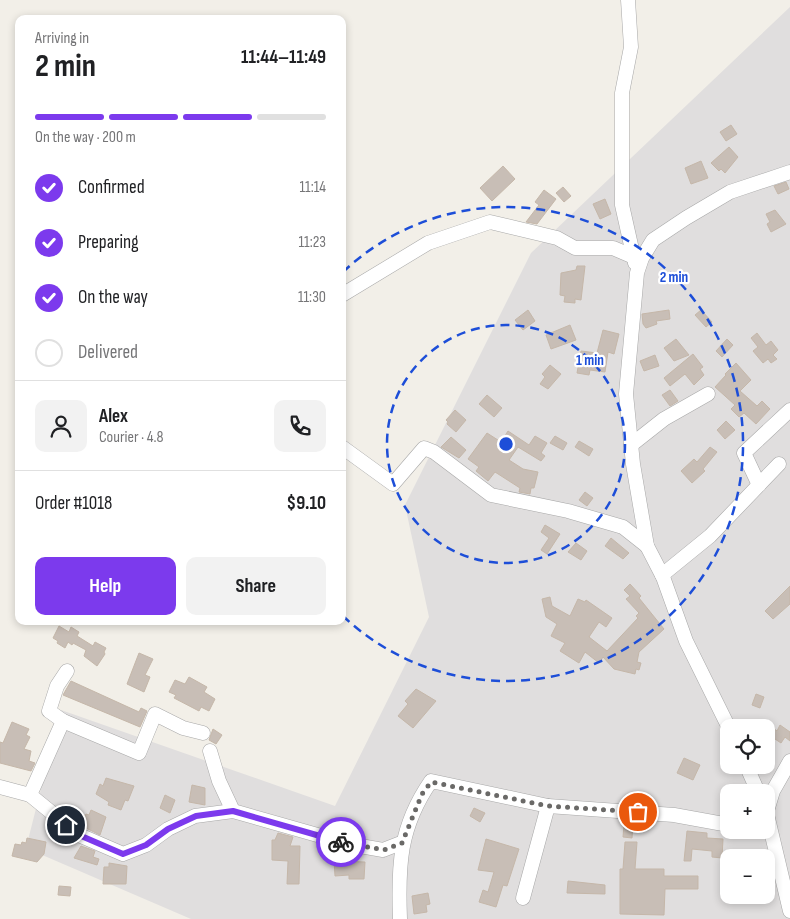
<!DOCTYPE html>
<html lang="en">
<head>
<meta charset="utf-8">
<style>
	body { margin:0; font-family:"Sofia Sans Condensed",sans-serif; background:#f2f2f2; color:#202124; height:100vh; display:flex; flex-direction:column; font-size:19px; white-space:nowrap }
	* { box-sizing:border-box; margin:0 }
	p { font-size:16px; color:#757577 }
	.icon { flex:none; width:28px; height:28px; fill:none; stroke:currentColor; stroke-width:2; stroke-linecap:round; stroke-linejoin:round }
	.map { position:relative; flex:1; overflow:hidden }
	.drawer { position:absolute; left:15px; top:15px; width:331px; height:610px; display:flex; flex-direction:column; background:#fff; border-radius:10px; box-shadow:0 2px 8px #0003 }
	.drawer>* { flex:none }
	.controls { position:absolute; left:720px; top:719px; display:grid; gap:10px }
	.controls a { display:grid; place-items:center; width:55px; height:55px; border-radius:10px; background:#fff; box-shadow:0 2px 8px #0003; font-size:25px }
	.pin { position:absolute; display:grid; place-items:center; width:42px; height:42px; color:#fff; margin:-21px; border:2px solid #fff; border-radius:50%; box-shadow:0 1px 5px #0007 }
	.courier { position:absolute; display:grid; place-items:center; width:50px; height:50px; margin:-25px; border:4px solid #7c3aed; border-radius:50%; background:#fff; color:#222; box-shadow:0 1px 6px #0007 }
	.overview em { font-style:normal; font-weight:700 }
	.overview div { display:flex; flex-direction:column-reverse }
	.overview { display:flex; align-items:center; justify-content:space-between; height:85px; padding:0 20px }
	h1 { font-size:32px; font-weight:700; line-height:38px }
	.bar { display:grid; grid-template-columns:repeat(4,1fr); gap:8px 5px; align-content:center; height:60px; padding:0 20px }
	.bar i { height:6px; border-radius:4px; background:#e0e0e0 }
	.bar .selected { background:#7c3aed }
	.bar p { grid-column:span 4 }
	.line { display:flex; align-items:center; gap:12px; padding:0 20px; border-top:1px solid #e0e0e0 }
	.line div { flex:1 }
	.round { display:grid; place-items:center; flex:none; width:52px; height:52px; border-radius:10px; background:#f2f2f2 }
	ol { padding:0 20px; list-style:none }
	li { display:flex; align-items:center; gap:15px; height:55px }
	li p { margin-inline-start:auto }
	li .icon { padding:5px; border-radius:50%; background:#7c3aed; color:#fff; stroke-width:4 }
	li:last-child { color:#757577 }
	li i { width:28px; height:28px; border:2px solid #e0e0e0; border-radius:50% }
	.cta { display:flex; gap:10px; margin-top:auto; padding:10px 20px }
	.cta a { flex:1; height:58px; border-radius:10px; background:#7c3aed; color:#fff; font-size:20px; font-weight:700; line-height:58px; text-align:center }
	.cta a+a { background:#f2f2f2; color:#202124 }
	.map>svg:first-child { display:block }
</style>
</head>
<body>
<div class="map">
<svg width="790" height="919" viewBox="0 0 790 919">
	<rect width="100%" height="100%" fill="#f2efe8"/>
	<path fill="#e0dede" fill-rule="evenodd" d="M790,7V919H191L26,848L61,710L335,806L429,617L405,505L531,253ZM729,728H766V765H729ZM729,792H766V830H729ZM729,858H766V895H729Z"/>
	<g fill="#c8beb6" stroke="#c5b7a9">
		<path d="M731,125L737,134L726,141L720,132Z"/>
		<path d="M729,147L738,157L725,173L721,169L719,171L711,163Z"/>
		<path d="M701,161L708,178L691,184L685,168Z"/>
		<path d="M503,166L515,179L492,201L480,188Z"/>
		<path d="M786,182L789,189L778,194L774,186Z"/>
		<path d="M563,187L571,196L564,202L556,193Z"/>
		<path d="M544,190L556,199L537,224L526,222L539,205L535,202Z"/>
		<path d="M605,199L611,214L600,219L593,204Z"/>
		<path d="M775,210L786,224L771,232L767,224L770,222L766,214Z"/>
		<path d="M577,266H585L581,300L575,299V303L564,302L565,296L560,295L561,273L576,270Z"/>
		<path d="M528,310L535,321L523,330L515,320Z"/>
		<path d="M669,310L670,319L656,321L657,324L646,328L643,324L642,314Z"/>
		<path d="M701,310L712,322L706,327L695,315Z"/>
		<path d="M570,325L576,340L551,349L546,335Z"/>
		<path d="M603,330L619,334L614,354L608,352L605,372L590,370L589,375L577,373L581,351L597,353Z"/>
		<path d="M757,333L766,345L771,341L778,350L773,355L777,359L771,363L768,359L763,363L753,351L758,347L751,338Z"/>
		<path d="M676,339L689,355L674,361L664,348Z"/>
		<path d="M727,339L733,345L722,357L716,351Z"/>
		<path d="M693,354L703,367L700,369L704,375L694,385L685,374L670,386L664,378Z"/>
		<path d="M655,355L659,366L644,371L640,361Z"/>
		<path d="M736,363L751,380L740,391L757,406L762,401L770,409L756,424L744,413L739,417L731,409L735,405L715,387L726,375L725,374Z"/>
		<path d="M550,365L561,374L548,389L540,384L545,377L542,374Z"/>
		<path d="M670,390L678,401L670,406L662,395Z"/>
		<path d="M487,395L502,408L494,417L479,404Z"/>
		<path d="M455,410L466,420L456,432L447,424L448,422L446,420Z"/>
		<path d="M726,421L735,430L725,439L717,430Z"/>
		<path d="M508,431L529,445L535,436L547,443L541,453L545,456L541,461L518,447L509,460L523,469L538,472L534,488H531L530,494L519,492L520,488L495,472L488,481L476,471L479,467L468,459L487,433L501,442Z"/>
		<path d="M555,436L567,443L563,450L550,443Z"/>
		<path d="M451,437L466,450L459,458L441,447Z"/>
		<path d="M579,441L593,449L589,456L575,447Z"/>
		<path d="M710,447L717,452L703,469L705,471L692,483L681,471L694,459L697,462Z"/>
		<path d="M585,492L593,498L587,506L579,500Z"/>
		<path d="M545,525L560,534L547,554L541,550L549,538L541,532Z"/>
		<path d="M611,538L629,553L623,559L605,546Z"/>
		<path d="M576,543L587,551L581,560L568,552Z"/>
		<path d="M630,584L641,596L639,598L664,629L639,652L637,662L641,663L639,670L636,669L635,674L614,669L603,657L599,663L585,652L579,663L560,651L565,643L551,636L557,624L546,617L542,599L550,597L552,606L570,616L578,599L585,602L586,600L612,618L606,627L599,622L589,637L607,651L638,618L636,616L639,613L626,599L630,596L624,590Z"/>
		<path d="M790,586V604L773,619L765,611Z"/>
		<path d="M59,626L69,632L71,627L79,632L77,636L93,646L95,642L106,648L104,652L105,654L97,666L84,656L86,650L73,643L72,645L68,642L65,648L57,643L58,641L53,638Z"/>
		<path d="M139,653L153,659L145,675L150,677L144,692L127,684Z"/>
		<path d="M189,677L207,687L204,692L215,699L209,711L201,707L199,711L174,698L176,695L169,692L175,680L185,684Z"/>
		<path d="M71,681L139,712L141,708L147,711L140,727L63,695Z"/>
		<path d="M416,689L436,701L413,728L398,716L408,704L405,701Z"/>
		<path d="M756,694L764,697L760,708L752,705Z"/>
		<path d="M12,722L29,729L26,735L30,737L24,749L31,751L29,761L35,763L31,771L0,763V742L3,743Z"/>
		<path d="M769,725L777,731L780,725L790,732V741L785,737L781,743L766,733Z"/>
		<path d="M213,729L222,735L216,744L209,740Z"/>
		<path d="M684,758L700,765L693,780L677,773Z"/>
		<path d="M106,778L134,786L128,801L125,800L121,810L108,805L109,802L96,794L100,784L103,786Z"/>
		<path d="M192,785L205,788V805L189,802Z"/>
		<path d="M165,795L175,800L170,813L160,808Z"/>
		<path d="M474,808L485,813L480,822L470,816Z"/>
		<path d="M91,810L106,817L100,835L84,827L81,824L86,814L89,815Z"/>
		<path d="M624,825H633L632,838L623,837Z"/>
		<path d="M687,831L707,833V838L723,839L722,858L712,857V851L692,849L691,861H684Z"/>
		<path d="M278,833L293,837L290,846H300L299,884H287L288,861L272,860V840H275Z"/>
		<path d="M27,838L46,842L44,854L37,862L12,856L15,844L21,845L22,842L26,843Z"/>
		<path d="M486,839L519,849L507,886L503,885L496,907L479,902L483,890L488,892L494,872L478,870Z"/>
		<path d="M625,842H637L635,869H664V876H698V889H665L664,915L620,914V869H623Z"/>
		<path d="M81,846L95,851L93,857L99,859L97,865L74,858Z"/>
		<path d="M334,861L365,862L364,879H349V875L335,876Z"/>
		<path d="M109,863L127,866L126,884H103L104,867H109Z"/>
		<path d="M568,881L605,885V894L567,893Z"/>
		<path d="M59,886L71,887L70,896L58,895Z"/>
		<path d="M428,893L430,904L426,905L427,912L414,914L412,896Z"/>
	</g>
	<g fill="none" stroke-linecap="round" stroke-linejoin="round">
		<defs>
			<g id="minor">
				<path d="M628,0L631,47L622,93V205L635,263"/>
				<path d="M342,295L428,243L490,222L557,238L575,248H613L634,257"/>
				<path d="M631,445L664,419L708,394"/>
				<path d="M342,447L393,484L424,448L434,452L491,495L568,511L623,527L647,546"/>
				<path d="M759,485L744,453L790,410"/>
				<path d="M662,575L710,536L779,464"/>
				<path d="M67,671L57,686L49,711L63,721L30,795L79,835L123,854L146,845L168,829L195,816L233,811"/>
				<path d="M63,721L139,753L155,714L183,728L203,733"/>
				<path d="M729,728L686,641L663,577L647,546L633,464L626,394L637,273L642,258L653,240L686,218L730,192L790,172"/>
				<path d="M210,751L219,781L233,811L349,844L383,850L401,843"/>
				<path d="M746,765L758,792"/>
				<path d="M0,787L30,795"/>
				<path d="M766,810L790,911"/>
				<path d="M767,811L773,791L790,761"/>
				<path d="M523,898L548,806"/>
				<path d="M400,919C398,866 399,827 431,781L548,806L674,815L729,825"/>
			</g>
		</defs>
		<use href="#minor" stroke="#a8a8a8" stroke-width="15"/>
		<use href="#minor" stroke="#fff" stroke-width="14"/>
	</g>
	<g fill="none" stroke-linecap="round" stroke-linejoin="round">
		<path stroke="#6a6967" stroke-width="5" stroke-dasharray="0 9" d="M341,842L384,850L402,843L422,794L431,782L548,806L638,812"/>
		<path stroke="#7c3aed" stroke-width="6" d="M66,825L79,835L123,854L146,845L168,829L196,816L233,811L341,842"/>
	</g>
	<g fill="none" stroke="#1d4ed8" stroke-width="2.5" stroke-dasharray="9 6">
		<circle cx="506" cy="444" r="119"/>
		<path d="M343 272A237 237 0 1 1 343 616"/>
	</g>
	<circle cx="506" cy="444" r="8" fill="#1d4ed8" stroke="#fff" stroke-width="2.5"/>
	<g font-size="15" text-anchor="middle" font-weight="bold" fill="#1d4ed8" stroke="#fff" stroke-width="4.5" stroke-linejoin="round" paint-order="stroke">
		<text x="674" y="282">2 min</text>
		<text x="590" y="365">1 min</text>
	</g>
</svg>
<div class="controls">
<a><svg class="icon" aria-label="locate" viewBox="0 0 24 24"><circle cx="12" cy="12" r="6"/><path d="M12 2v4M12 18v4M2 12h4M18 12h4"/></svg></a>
<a>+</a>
<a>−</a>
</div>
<div class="pin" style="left:638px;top:812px;background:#ea580c"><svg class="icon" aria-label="bag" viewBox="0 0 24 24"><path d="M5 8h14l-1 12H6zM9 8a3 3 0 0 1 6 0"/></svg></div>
<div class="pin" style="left:66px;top:825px;background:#1f2937"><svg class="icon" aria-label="home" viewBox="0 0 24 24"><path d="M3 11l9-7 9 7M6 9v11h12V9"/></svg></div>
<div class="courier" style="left:341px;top:842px"><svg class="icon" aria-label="bike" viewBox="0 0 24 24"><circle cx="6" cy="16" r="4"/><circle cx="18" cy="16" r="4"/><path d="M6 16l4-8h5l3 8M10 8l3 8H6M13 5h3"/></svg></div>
<section class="drawer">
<div class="overview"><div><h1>2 min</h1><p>Arriving in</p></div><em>11:44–11:49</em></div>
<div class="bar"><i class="selected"></i><i class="selected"></i><i class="selected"></i><i></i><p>On the way · 200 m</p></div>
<ol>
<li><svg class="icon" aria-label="check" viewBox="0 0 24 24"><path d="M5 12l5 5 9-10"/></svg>Confirmed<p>11:14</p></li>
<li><svg class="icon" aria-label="check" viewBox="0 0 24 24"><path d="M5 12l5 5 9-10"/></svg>Preparing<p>11:23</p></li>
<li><svg class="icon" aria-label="check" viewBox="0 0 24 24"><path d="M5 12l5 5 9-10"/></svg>On the way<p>11:30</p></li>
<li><i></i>Delivered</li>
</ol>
<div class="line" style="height:90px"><a class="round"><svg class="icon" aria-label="person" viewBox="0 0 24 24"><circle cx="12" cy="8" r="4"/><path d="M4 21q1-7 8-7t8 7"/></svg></a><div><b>Alex</b><p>Courier · 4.8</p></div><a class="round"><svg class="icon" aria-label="phone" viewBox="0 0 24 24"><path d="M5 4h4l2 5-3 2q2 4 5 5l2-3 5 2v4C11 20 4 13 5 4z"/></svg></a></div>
<div class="line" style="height:65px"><div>Order #1018</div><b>$9.10</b></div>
<div class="cta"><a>Help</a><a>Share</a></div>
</section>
</div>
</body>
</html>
